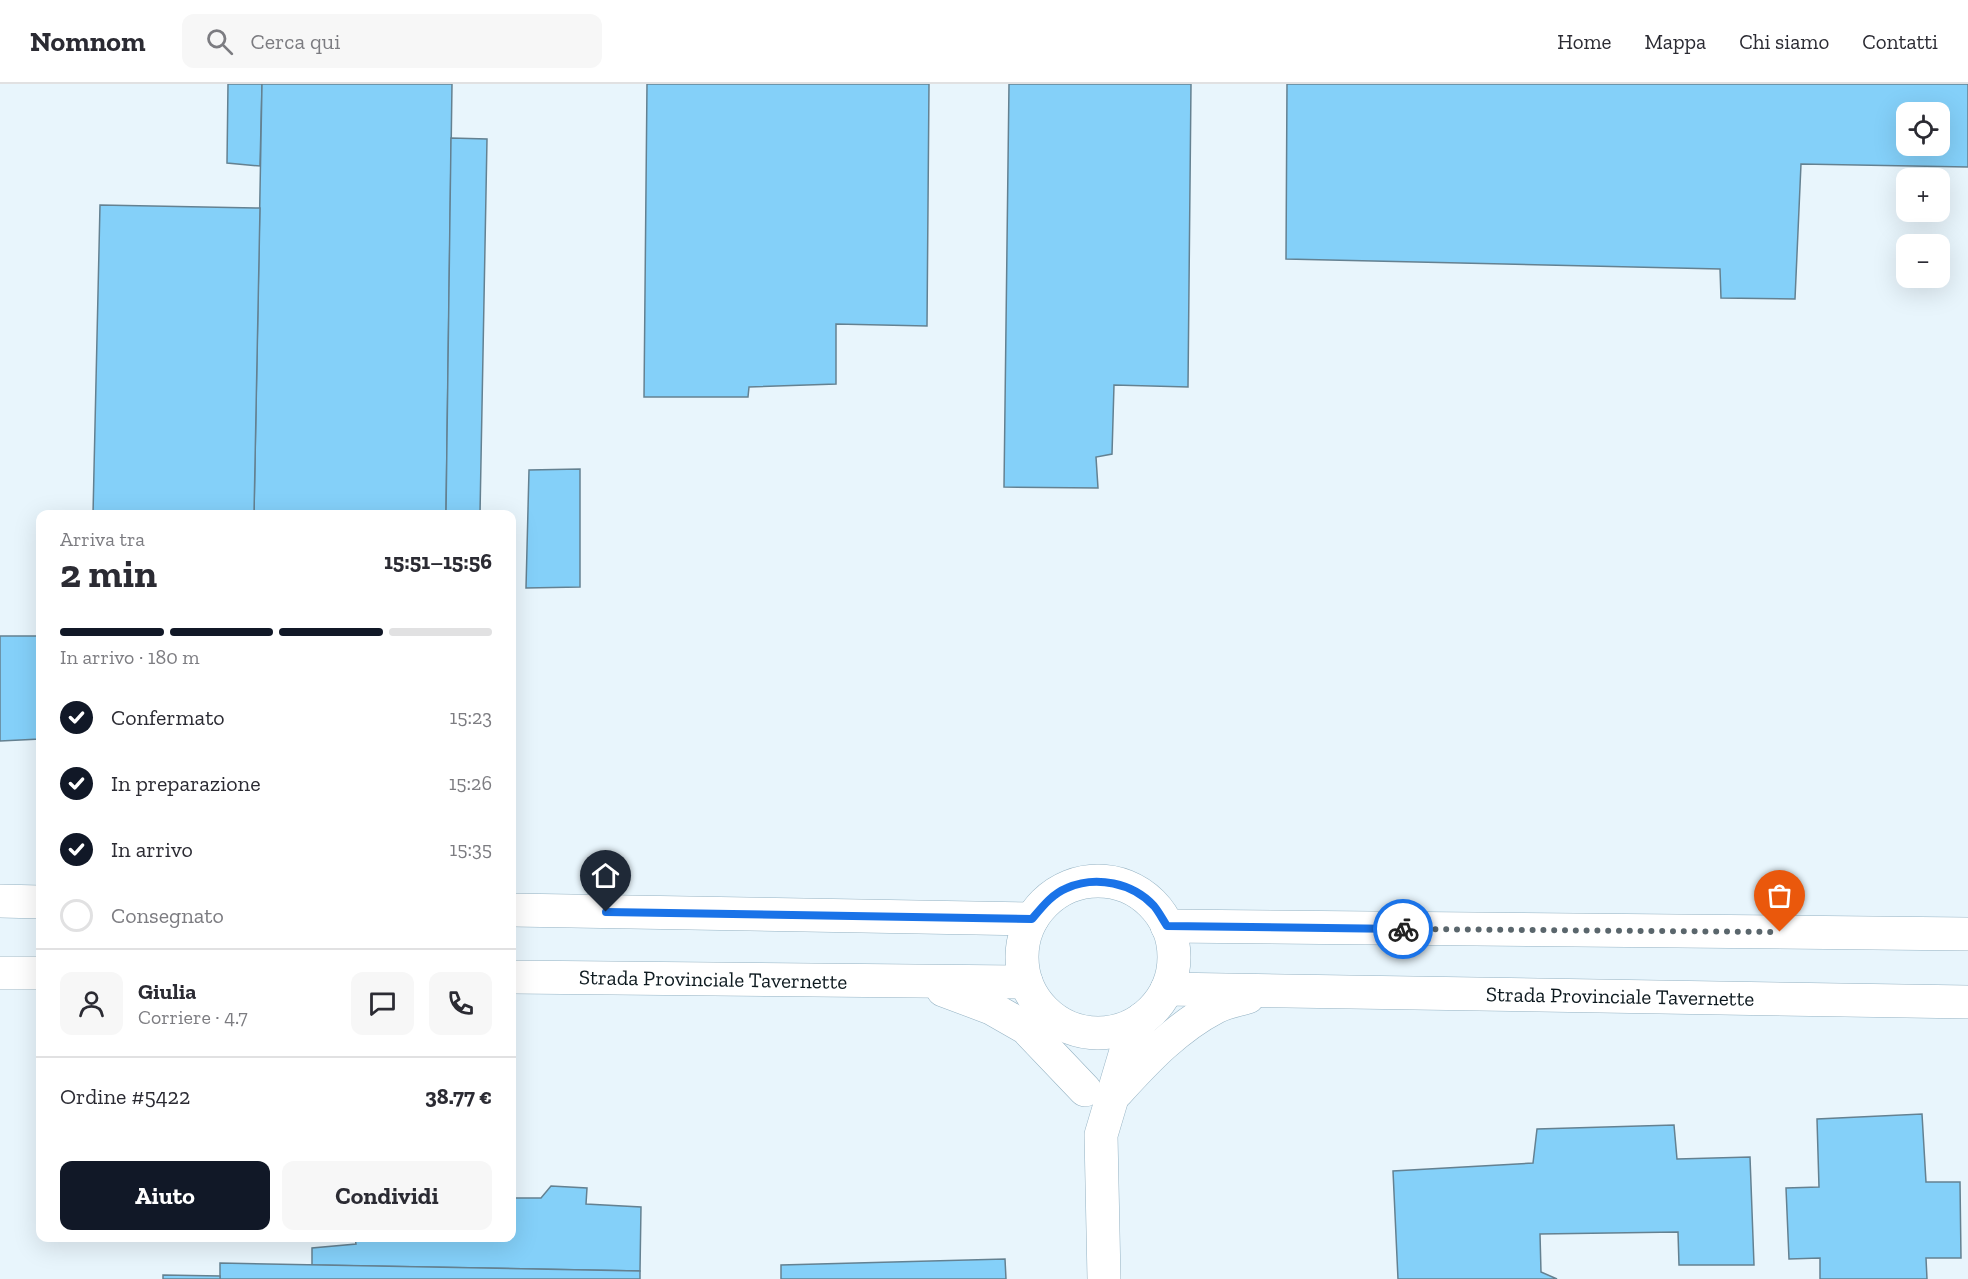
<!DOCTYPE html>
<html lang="it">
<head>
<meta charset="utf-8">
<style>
	body { margin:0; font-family:"Zilla Slab",serif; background:#f7f7f7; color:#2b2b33; height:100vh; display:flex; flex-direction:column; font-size:22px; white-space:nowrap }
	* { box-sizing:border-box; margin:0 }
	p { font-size:20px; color:#7c7c81 }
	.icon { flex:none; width:33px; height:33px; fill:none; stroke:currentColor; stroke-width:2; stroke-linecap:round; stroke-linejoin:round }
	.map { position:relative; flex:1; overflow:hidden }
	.details { position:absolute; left:36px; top:426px; width:480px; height:732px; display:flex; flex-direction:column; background:#fff; border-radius:12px; box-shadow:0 6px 24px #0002 }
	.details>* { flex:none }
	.fabs { position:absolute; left:1896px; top:18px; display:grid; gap:12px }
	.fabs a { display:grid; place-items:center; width:54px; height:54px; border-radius:12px; background:#fff; box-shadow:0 6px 24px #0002; font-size:30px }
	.pin { position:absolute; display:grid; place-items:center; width:51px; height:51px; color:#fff; margin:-62px -26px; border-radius:50% 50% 50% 0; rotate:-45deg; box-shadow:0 0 6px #0007 }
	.pin .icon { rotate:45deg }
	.courier { position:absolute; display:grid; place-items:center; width:60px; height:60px; margin:-30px; border:4px solid #1a73e8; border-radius:50%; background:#fff; color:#222; box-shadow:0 2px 8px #0007 }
	.head em { font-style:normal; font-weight:700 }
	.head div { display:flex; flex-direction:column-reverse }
	.head { display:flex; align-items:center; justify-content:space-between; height:102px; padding:0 24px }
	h1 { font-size:39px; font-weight:700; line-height:45px }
	.bar { display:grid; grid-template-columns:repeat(4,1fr); gap:9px 6px; align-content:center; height:72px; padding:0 24px }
	.bar i { height:8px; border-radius:4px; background:#e1e1e2 }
	.bar .active { background:#111827 }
	.bar p { grid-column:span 4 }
	.line { display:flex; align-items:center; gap:15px; padding:0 24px; border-top:2px solid #e1e1e2 }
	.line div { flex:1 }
	.round { display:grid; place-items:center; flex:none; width:63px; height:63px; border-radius:12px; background:#f7f7f7 }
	ol { padding:0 24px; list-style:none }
	li { display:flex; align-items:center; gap:18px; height:66px }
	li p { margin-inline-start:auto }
	li .icon { padding:6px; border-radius:50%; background:#111827; color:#fff; stroke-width:4 }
	li:last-child { color:#7c7c81 }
	li i { width:33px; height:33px; border:3px solid #e1e1e2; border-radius:50% }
	.cta { display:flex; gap:12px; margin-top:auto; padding:12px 24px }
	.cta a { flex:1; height:69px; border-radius:12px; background:#111827; color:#fff; font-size:24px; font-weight:700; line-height:69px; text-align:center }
	.cta a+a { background:#f7f7f7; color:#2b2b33 }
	header { display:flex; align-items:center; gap:36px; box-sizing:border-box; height:84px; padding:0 30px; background:#fff; border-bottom:2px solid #e1e1e2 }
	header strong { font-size:28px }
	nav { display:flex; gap:33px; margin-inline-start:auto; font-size:21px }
	.search { width:420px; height:54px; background:#f7f7f7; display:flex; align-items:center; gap:15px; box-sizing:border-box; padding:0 21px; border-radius:12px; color:#7c7c81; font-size:22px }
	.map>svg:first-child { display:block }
</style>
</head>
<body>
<header>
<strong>Nomnom</strong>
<div class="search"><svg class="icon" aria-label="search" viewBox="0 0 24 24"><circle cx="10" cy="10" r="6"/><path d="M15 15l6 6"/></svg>Cerca qui</div>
<nav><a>Home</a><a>Mappa</a><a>Chi siamo</a><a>Contatti</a></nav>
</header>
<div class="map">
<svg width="1968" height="1195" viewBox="0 0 1968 1195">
	<rect width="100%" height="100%" fill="#e8f5fc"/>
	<g fill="#84d0f9" stroke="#648191" stroke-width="1.5" fill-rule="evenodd">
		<path d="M228,0H262L260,82L227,79Z"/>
		<path d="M262,0H452L446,430H254Z"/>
		<path d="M647,0H929L927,242L836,240V300L749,303L748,313H644Z"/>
		<path d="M1009,0H1191L1188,303L1114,301L1112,370L1096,373L1098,404L1004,403Z"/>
		<path d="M1287,0H1968V83L1801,80L1795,215L1721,214L1720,185L1286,175ZM1906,28H1940V62H1906Z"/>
		<path d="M451,54L487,55L480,430H446Z"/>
		<path d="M100,121L260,124L254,430H93Z"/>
		<path d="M580,385V503L526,504L529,386Z"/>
		<path d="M0,552H40V655L0,657Z"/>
		<path d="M1922,1030L1926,1098H1960L1961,1174H1926L1927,1195H1820V1174L1789,1175L1786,1104L1819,1103L1817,1035Z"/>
		<path d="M1674,1041L1677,1075L1750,1073L1754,1181H1679L1678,1148L1540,1150L1541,1188L1557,1195H1398L1393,1087L1533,1079L1537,1045Z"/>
		<path d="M551,1102L587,1104L586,1120L641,1123L640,1187L312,1181V1164L356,1160L355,1154H512V1114H541Z"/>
		<path d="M1005,1175L1006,1195H781V1181Z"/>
		<path d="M220,1179L640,1187V1195H220Z"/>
		<path d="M163,1191L220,1192V1195H163Z"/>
	</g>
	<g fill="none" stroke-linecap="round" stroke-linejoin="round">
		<defs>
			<g id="street">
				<circle cx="1098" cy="873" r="76"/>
				<path d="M0,817L40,818"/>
				<path d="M512,826L1032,835"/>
				<path d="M1167,842L1968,850"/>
				<path d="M0,889H40"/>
				<path d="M512,893L1026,898"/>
				<path d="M1167,905L1968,918"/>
				<path d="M943,906L991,924L1026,944L1085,1006"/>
				<path d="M1117,1008C1146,976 1177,943 1216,923C1226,918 1238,916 1248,913"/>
				<path d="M1104,1195L1101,1051L1126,967L1142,935"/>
			</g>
		</defs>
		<use href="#street" stroke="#94b2c3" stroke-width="34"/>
		<use href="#street" stroke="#fff" stroke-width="33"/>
	</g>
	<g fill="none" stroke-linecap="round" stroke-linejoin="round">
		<path stroke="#5a666c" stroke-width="6" stroke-dasharray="0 10.8" d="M1403,845L1780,848"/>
		<path stroke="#1a73e8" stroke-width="8" d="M606,828L1032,835C1042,823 1052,810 1067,804C1096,791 1133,799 1154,822C1159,828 1163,836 1167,842L1403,845"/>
	</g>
	<g text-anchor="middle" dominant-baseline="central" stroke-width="6" stroke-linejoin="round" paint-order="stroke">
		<g font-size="21" fill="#0d191f" stroke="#fff">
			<text transform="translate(713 895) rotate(1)">Strada Provinciale Tavernette</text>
			<text transform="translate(1620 912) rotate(1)">Strada Provinciale Tavernette</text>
		</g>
	</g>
</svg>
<div class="fabs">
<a><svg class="icon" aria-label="locate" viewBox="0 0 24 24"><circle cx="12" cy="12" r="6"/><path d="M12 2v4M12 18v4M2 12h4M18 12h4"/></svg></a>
<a>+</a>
<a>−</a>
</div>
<div class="pin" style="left:1780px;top:848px;background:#ea580c"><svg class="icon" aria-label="bag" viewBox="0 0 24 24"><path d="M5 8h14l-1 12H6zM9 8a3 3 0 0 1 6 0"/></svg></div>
<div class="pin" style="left:606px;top:828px;background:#1f2937"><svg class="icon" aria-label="home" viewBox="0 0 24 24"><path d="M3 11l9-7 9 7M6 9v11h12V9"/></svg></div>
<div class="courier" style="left:1403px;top:845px"><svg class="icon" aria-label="bike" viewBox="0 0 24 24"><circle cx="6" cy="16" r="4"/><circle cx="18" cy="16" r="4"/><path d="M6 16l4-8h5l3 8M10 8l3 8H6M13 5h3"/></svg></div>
<section class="details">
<div class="head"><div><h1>2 min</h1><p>Arriva tra</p></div><em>15:51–15:56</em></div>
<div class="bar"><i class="active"></i><i class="active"></i><i class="active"></i><i></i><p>In arrivo · 180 m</p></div>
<ol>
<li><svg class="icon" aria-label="check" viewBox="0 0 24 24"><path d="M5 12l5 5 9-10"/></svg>Confermato<p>15:23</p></li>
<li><svg class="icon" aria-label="check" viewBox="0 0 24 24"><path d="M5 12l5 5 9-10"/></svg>In preparazione<p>15:26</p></li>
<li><svg class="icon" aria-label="check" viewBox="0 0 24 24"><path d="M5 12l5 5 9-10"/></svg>In arrivo<p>15:35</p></li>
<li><i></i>Consegnato</li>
</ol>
<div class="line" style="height:108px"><a class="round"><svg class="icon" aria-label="person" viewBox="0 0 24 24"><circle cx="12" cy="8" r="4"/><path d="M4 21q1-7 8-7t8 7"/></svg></a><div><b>Giulia</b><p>Corriere · 4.7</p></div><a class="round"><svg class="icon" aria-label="chat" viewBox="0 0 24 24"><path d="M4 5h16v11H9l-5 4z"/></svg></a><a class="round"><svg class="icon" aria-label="phone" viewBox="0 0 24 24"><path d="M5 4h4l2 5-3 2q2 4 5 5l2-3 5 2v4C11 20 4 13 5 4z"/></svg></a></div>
<div class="line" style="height:78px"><div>Ordine #5422</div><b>38.77 €</b></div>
<div class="cta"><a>Aiuto</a><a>Condividi</a></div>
</section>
</div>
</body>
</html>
